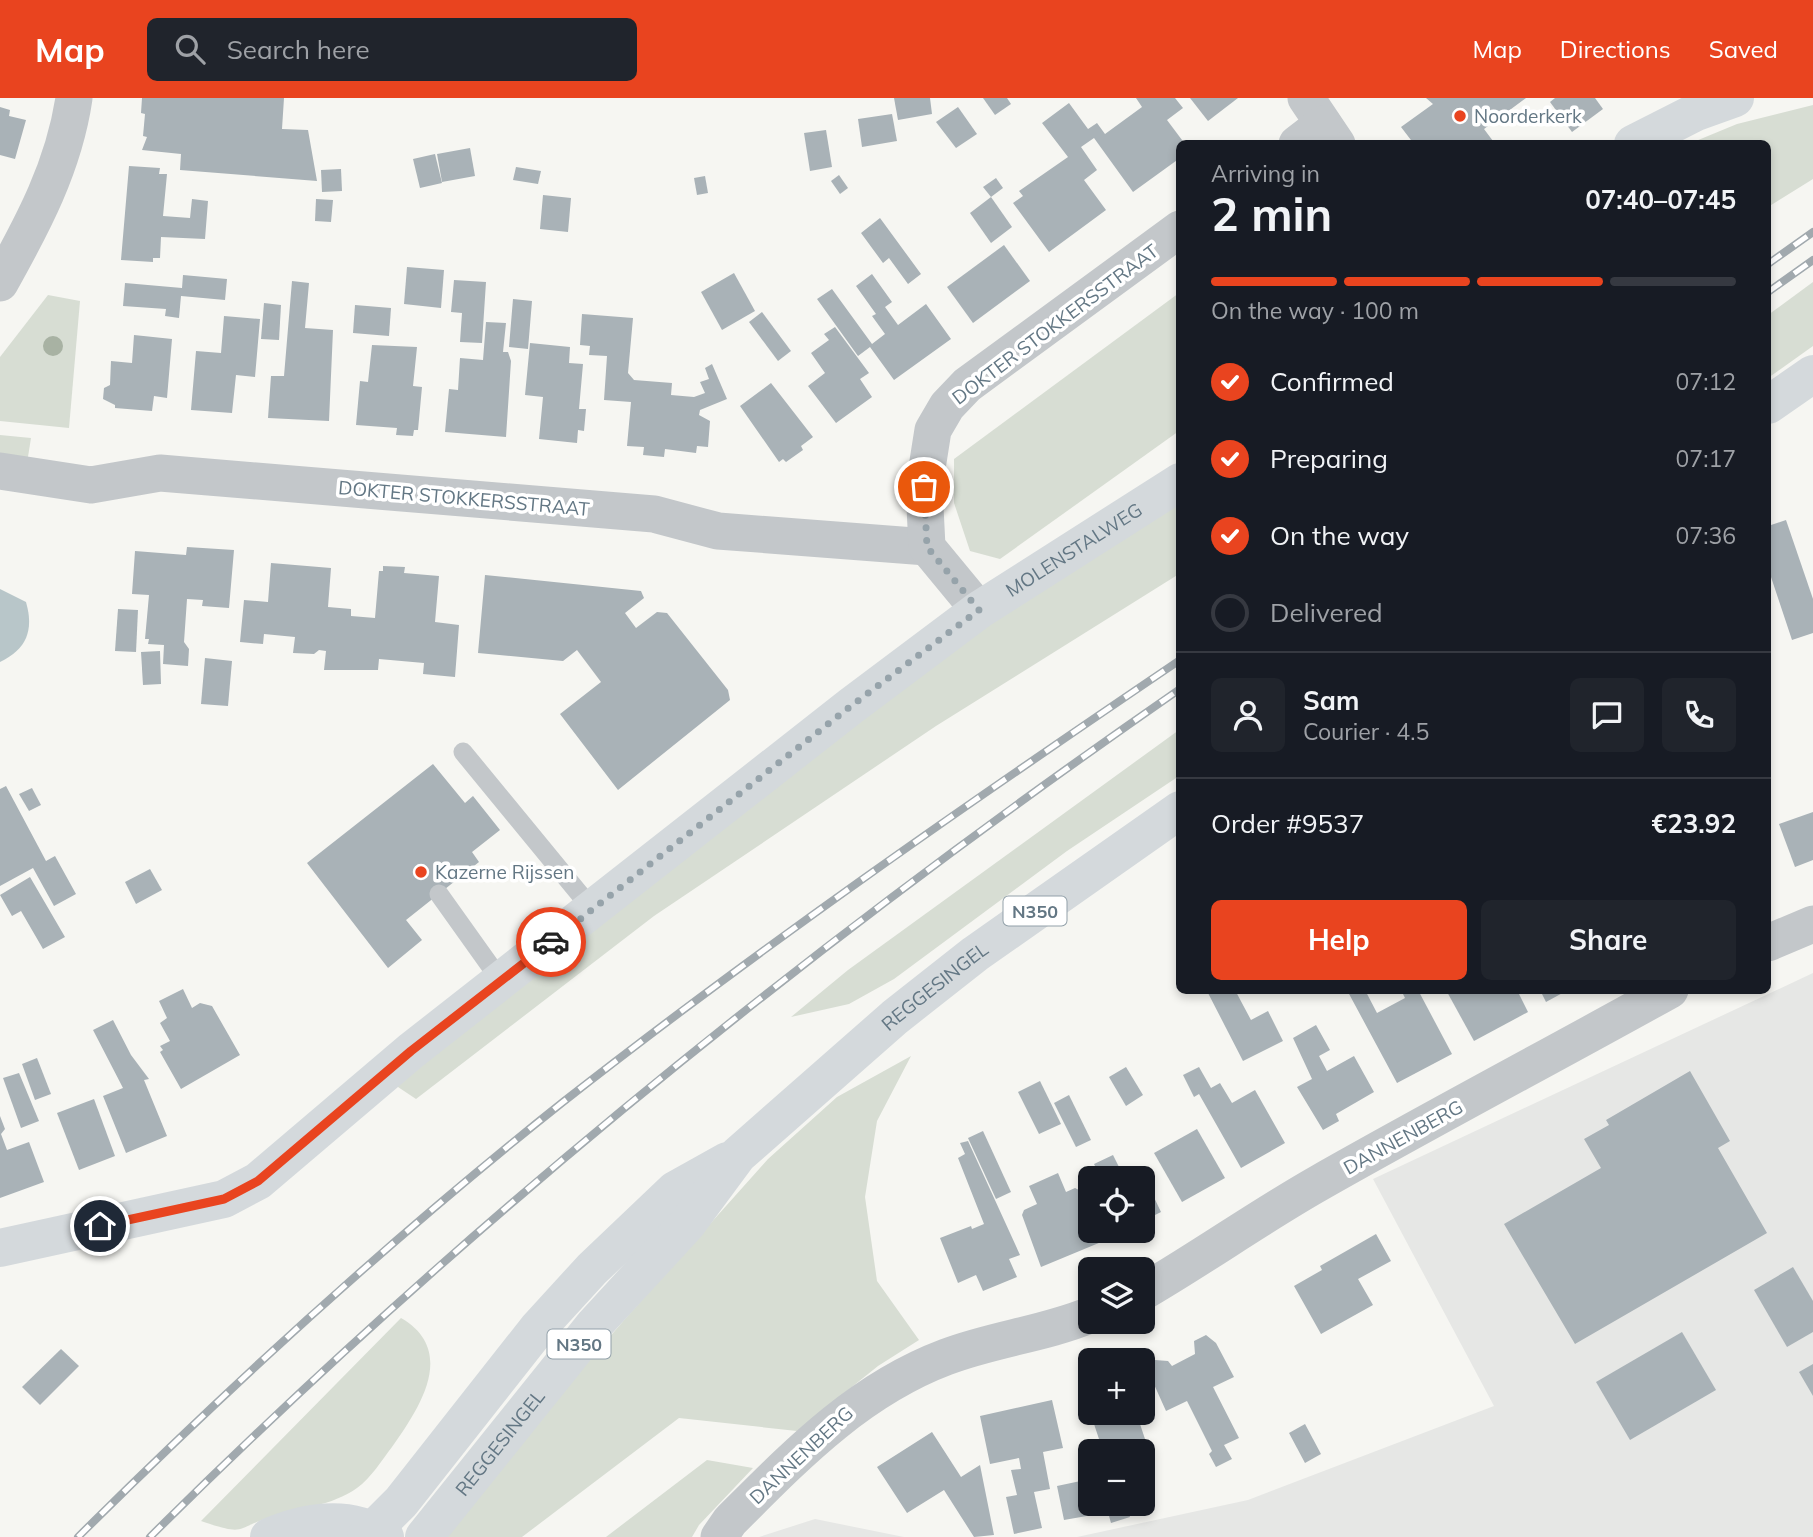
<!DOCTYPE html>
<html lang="en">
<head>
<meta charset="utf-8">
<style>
	body { margin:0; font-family:Mulish,sans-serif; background:#20242c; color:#f1f3f6; height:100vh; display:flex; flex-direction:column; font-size:26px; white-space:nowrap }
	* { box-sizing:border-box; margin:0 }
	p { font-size:23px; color:#9ea1a6 }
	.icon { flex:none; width:38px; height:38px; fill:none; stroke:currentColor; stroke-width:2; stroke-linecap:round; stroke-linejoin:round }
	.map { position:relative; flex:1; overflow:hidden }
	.details { position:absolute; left:1176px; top:42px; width:595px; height:854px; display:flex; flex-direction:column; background:#171b24; border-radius:10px; box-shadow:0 4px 10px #0003 }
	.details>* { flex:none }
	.controls { position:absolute; left:1078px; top:1068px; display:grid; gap:14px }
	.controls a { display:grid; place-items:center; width:77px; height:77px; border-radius:10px; background:#171b24; box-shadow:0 4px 10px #0003; font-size:35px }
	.pin { position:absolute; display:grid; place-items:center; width:60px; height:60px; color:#fff; margin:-30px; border:4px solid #fff; border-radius:50%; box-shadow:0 2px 7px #0007 }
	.courier { position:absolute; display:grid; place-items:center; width:70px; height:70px; margin:-35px; border:5px solid #e9441f; border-radius:50%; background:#fff; color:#222; box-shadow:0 2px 9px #0007 }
	.head em { font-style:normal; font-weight:700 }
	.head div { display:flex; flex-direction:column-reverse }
	.head { display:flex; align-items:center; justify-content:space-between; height:119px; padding:0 35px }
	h1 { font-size:46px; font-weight:700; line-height:52px }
	.bar { display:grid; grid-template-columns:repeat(4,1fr); gap:10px 7px; align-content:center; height:84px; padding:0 35px }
	.bar i { height:9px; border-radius:5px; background:#363941 }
	.bar .current { background:#e9441f }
	.bar p { grid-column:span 4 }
	.line { display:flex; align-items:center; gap:18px; padding:0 35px; border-top:2px solid #363941 }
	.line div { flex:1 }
	.round { display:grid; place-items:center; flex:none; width:74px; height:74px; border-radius:10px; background:#20242c }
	ol { padding:0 35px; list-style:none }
	li { display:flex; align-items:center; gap:21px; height:77px }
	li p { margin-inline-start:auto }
	li .icon { padding:7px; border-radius:50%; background:#e9441f; color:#fff; stroke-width:4 }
	li:last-child { color:#9ea1a6 }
	li i { width:38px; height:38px; border:4px solid #363941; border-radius:50% }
	.action { display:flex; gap:14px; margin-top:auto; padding:14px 35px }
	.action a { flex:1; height:80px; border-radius:10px; background:#e9441f; color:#fff; font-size:28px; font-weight:700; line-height:80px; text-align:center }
	.action a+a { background:#20242c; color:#f1f3f6 }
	header { display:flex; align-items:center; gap:42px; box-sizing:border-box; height:98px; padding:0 35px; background:#e9441f; color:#fff }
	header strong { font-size:33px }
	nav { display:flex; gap:38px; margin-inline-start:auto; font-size:24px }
	.search { width:490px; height:63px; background:#20242c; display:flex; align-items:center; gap:18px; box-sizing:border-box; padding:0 24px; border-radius:10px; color:#9ea1a6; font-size:26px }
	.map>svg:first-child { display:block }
</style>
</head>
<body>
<header>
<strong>Map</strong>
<div class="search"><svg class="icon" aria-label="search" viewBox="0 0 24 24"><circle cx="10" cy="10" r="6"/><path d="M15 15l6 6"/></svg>Search here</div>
<nav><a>Map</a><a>Directions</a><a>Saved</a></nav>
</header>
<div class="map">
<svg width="1813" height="1439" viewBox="0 0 1813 1439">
	<rect width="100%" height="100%" fill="#f6f6f2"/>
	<g fill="#e6e7e5">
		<path d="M1813,875V1439H1077L1248,1402L1494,1308L1373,1081Z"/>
		<path d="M815,1421L904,1439H759Z"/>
	</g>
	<g fill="#d7ddd3">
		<path d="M1813,7V81L1768,109V46L1691,45L1737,26Z"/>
		<path d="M1813,184V248L1768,280V217Z"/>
		<path d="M1179,195V333L1000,461L970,453L954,405V361Z"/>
		<path d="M48,197L80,203L69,330L0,323V259Z"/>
		<path d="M0,337L31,340L27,365L0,363Z"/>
		<path d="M1179,396V476L936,628L654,818L416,1001L392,985L883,606L1023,502Z"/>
		<path d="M1179,632V678L1067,753L894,881L849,906L791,919L848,872Z"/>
		<path d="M911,958L877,1023L865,1099L877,1183L919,1242L878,1268L797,1333L679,1320L522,1439H447L449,1426L625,1221L768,1061L837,999Z"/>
		<path d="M401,1220C458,1253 419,1311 392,1349C382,1362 371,1380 357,1390C332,1408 299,1410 271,1419C234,1430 248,1439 201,1423Z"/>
		<path d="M707,1362L753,1370L699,1427L692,1439H606Z"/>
	</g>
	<path fill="#b8c6c9" d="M0,491L26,504C34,532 27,551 0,564Z"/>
	<g fill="#a9b2b7">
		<path d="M142,0H284L282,31L308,32L317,83L180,72L181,56L142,52L147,39L143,38L145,16L141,15Z"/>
		<path d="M894,0H930L932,16L898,22Z"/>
		<path d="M983,0H1007L1011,6L995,17Z"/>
		<path d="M1136,0H1175L1183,10L1167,22L1185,46H1180V60L1133,94L1094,40L1081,49L1097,72L1084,82L1106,112L1049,154L1013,105L1023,98L1019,93L1068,59L1042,25L1069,5L1088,31L1097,25L1105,36L1142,9Z"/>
		<path d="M1190,0H1238L1208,23Z"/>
		<path d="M1426,0H1526L1484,31L1493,43L1489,46H1414L1401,29L1433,6Z"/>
		<path d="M1555,0H1595L1603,11L1572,34L1550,4Z"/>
		<path d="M0,9L10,12L9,18L26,22L15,61L0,57Z"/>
		<path d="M958,9L977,36L956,50L936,24Z"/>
		<path d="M892,16L897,43L862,49L858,21Z"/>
		<path d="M826,32L832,69L810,73L804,35Z"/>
		<path d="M470,50L475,78L442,84L437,56Z"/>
		<path d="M435,56L442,85L420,90L413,61Z"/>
		<path d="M129,68L160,70L159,76H167L163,118L190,120L192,101L208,103L205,141L161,139L160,160H153V164L121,162Z"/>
		<path d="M516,69L541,73L538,86L513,82Z"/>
		<path d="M341,71L342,93L322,94L321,72Z"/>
		<path d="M839,77L848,90L840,96L831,83Z"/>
		<path d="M705,78L708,95L697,97L694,80Z"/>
		<path d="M996,80L1003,90L991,99L983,89Z"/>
		<path d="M543,97L571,100L568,134L540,131Z"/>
		<path d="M991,99L1012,129L991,145L970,115Z"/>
		<path d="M316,101L333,102L331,124L315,123Z"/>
		<path d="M880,120L921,176L908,186L889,160L883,165L861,135Z"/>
		<path d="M1004,147L1030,183L973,225L947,189Z"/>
		<path d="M407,169L444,172L441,210L404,206Z"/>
		<path d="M734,175L755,213L722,232L701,194Z"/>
		<path d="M872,176L892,204L885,209L898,227L926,206L951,241L894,282L870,249L858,258L817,201L832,191L872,246L885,236L872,218L876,216L856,188Z"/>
		<path d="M183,177L227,181L225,202L181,198L179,220L165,218L166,211L123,208L125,185L182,190Z"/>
		<path d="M454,182L486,184L482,245L460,244L462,215L451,214Z"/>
		<path d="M292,183L309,185L305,230L333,232L329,323L268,320L271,278H284Z"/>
		<path d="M513,201L532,203L528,251L509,249Z"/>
		<path d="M264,205L281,207L279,242L261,241Z"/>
		<path d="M355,207L391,210L389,238L353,235Z"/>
		<path d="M762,214L791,253L778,263L749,224Z"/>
		<path d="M582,216L633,220L628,275L634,282L672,285L671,297L694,299L705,295L700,284L709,281L705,270L712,266L727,301L700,312L699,317L710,323L708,349L697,348L696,355L665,351L664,359L643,357L644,349L627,348L631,304L604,302L607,258L589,257L590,248L580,247Z"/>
		<path d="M224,218L260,221L255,279L236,277L232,315L191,312L196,253L221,255Z"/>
		<path d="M486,224L506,225L503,254H508L511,263L506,339L445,334L449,291L458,292L460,260L483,262Z"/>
		<path d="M835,229L869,275L860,281L872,299L836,325L808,288L825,275L811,255L829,242L824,236Z"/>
		<path d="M134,237L172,241L167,300L154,298L152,313L115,310V307L103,301L104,290L110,287L111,263L132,265Z"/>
		<path d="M530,245L570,249L569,265L583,266L579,311H586L584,333L578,332L577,345L539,341L543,299L525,297Z"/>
		<path d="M372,247L417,249L413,288L422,289L418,332H414L413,338L396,337L397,330L356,327L360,283L368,284Z"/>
		<path d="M771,285L813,339L801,348L803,352L786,364L783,361L779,364L740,308Z"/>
		<path d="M1786,422L1813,501V535L1792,542L1768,470V428Z"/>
		<path d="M187,449L234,452L229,510L202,508L203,502L187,501L184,544L189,551L188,568L163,566L164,547L148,546L149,541H145L149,497L132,496L135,453L186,457Z"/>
		<path d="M271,465L331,470L328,509L351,511V518L375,520L379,473H383V468L405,469L404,475L439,478L435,524L459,527L455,579L423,576L424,565L379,561L378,572H324L326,553L319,552L314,556L293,555L295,539L264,536L263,546L240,544L244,502L268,504Z"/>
		<path d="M485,477L641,493L644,500L625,515L636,530L657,514L667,515L728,592L730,602L618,692L560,616L601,584L577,552L563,563L478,555Z"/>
		<path d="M118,511L138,512L136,554L115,553Z"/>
		<path d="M160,553L161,586L143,587L141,554Z"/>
		<path d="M205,560L232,563L228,608L201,606Z"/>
		<path d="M433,666L465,705L473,698L500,732L472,754L479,764L406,822L422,842L388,870L307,765Z"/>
		<path d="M6,688L46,763L55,758L76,796L54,808L33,770L0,788V691Z"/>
		<path d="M32,690L41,707L29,713L19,696Z"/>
		<path d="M1813,714V762L1795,769L1779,726Z"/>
		<path d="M150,771L162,792L136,806L125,784Z"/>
		<path d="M30,779L65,839L43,851L21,813L12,818L0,797Z"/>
		<path d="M183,891L192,910L200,905L212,908L240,957L181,991L160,954L163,952L160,948L170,943L160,925L167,920L159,903Z"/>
		<path d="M1212,892H1235L1251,922L1268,913L1283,943L1243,963L1208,895Z"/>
		<path d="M1351,892H1365L1377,915L1405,900L1401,892H1418L1452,956L1397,985L1348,894Z"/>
		<path d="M1446,892H1517L1528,914L1474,943Z"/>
		<path d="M1540,892H1568L1546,904Z"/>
		<path d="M113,922L131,957L149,981L144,982L167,1038L126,1055L103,998L123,990L93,932Z"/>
		<path d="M1316,927L1330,952L1319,958L1327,973L1354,958L1374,994L1336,1016L1339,1023L1323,1032L1297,989L1312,981L1293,940Z"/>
		<path d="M37,960L51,996L35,1002L22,966Z"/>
		<path d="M1126,969L1143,997L1126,1008L1109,979Z"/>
		<path d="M1199,969L1211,990L1220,985L1232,1005L1255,992L1285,1045L1241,1070L1199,996L1194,999L1183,977Z"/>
		<path d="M1690,973L1730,1043L1718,1050L1767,1135L1575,1246L1504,1126L1601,1070L1584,1041L1609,1027L1606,1022Z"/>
		<path d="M19,975L39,1023L21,1030L3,980Z"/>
		<path d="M1040,983L1061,1026L1039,1036L1018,994Z"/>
		<path d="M1069,997L1091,1042L1076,1049L1054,1005Z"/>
		<path d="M94,1001L115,1058L79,1072L57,1015Z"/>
		<path d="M0,1018L5,1031L1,1036L7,1052L29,1044L44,1084L0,1100Z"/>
		<path d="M1197,1031L1225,1080L1182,1104L1154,1055Z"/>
		<path d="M983,1033L1011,1094L996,1101L968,1040Z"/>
		<path d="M968,1043L1020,1157L1009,1161L1017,1179L983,1193L976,1177L958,1185L940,1140L971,1128L972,1131L984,1126L958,1060L965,1056L960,1045Z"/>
		<path d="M1113,1057L1123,1077L1139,1068L1161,1114L1143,1123V1080H1101L1094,1066Z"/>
		<path d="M1058,1075L1066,1094L1075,1090L1081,1093L1085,1104L1089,1103L1090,1132H1101L1106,1142L1041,1169L1022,1117L1024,1112L1037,1106L1029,1088Z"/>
		<path d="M1376,1136L1391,1163L1358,1181L1373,1207L1321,1236L1294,1188L1322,1172L1320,1168Z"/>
		<path d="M1793,1169L1813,1203V1234L1787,1249L1754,1192Z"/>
		<path d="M1682,1234L1716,1292L1630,1342L1596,1284Z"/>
		<path d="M1206,1237L1216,1245L1234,1279L1213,1289L1239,1340L1224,1347L1232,1361L1216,1369L1209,1356L1212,1353L1187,1303L1166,1313L1148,1273L1155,1262L1168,1263L1172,1268L1195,1256L1194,1243Z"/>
		<path d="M61,1251L79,1268L40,1307L22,1289Z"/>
		<path d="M1813,1266V1298L1799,1274Z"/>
		<path d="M1052,1302L1063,1350L1043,1354L1050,1391L1034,1394L1042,1430L1014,1436L1006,1399L1017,1397L1011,1372L1021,1371L1019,1360L990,1366L980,1318Z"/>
		<path d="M1090,1314H1136L1146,1344L1138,1347L1139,1351L1133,1353H1103Z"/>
		<path d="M1305,1326L1321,1356L1305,1365L1289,1335Z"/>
		<path d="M932,1334L961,1379L980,1367L994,1437L974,1439L944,1392L907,1415L877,1369Z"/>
		<path d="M1090,1381V1405H1096L1098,1416L1064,1422L1057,1388Z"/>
		<path d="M1126,1405L1130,1419L1111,1425L1107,1411Z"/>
	</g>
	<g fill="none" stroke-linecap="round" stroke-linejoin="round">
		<g stroke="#c3c7ca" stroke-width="19">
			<path d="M463,654L592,811"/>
			<path d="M439,796L501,883"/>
		</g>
		<g stroke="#c3c7ca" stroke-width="37">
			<path d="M1306,0L1337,46"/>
			<path d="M1297,46L1323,26"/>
			<path d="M0,185C33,126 64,68 74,0"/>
			<path d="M0,373L91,387L160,375L654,416L718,433L927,449"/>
			<path d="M979,512L927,449L924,389L933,332L947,308L967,287L1180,131"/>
			<path d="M1768,845L1813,826"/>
			<path d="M1143,1194C1203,1159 1259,1119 1319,1085C1435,1019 1553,957 1670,892"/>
			<path d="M719,1439L730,1423C795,1358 858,1292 946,1259C993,1241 1044,1236 1090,1217"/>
		</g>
		<g stroke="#d4d9dc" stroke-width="38">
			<path d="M1633,46L1696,14L1735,0"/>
			<path id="s1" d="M0,1150L224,1101L258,1083L411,953L851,608L979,512L1180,384"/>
		</g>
		<g stroke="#d4d9dc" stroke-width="38">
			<path d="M1768,307L1813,276"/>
			<path d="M269,1439C307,1423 348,1416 385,1439"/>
			<path d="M366,1439L401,1404L538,1230L592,1171L675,1092L727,1063"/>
			<path id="s2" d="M424,1439L595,1226L687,1126L738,1057L895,919L975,856L1180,712"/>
		</g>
		<defs>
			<g id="rail">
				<path d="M1768,166L1813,134"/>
				<path d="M1768,194L1813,162"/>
				<path d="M78,1439C232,1286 393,1139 563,1004C762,848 970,704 1180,562"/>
				<path d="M150,1439C467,1124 813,845 1180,591"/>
			</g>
		</defs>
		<use href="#rail" stroke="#a1a9ae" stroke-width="8"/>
		<use href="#rail" stroke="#fff" stroke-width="5" stroke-dasharray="16" stroke-linecap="butt"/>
	</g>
	<circle fill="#a8b2a3" cx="53" cy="248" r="10"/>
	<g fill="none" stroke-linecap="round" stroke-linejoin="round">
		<path stroke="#96a3aa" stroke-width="7" stroke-dasharray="0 12.6" d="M551,844L851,608L979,512L927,449L924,389"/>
		<path stroke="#e9441f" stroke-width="9" d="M100,1128L224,1101L258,1083L411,953L551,844"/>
	</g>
	<g fill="#e9441f" stroke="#fff" stroke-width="2.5">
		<circle cx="1460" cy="18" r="7"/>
		<circle cx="421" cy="774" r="7"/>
	</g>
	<g text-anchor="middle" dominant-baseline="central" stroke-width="7" stroke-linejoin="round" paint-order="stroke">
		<g fill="#fff" stroke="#92a0a9" stroke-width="2">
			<rect x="1003.5" y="798.5" width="63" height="29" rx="5"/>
			<rect x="547.5" y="1231.5" width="63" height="29" rx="5"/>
		</g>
		<g font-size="18" font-weight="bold" fill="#637784">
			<text x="1035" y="813">N350</text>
			<text x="579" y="1246">N350</text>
		</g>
		<g font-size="19" fill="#637784" stroke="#fff" text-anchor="start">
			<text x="1474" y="18">Noorderkerk</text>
			<text x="435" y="774">Kazerne Rijssen</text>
		</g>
		<g font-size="19" fill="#637784" stroke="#fff">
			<text transform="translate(1055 226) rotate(-37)">DOKTER STOKKERSSTRAAT</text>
			<text transform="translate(464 400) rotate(5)">DOKTER STOKKERSSTRAAT</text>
			<text stroke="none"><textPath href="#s1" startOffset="1300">MOLENSTALWEG</textPath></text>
			<text stroke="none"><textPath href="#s2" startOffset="754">REGGESINGEL</textPath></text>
			<text transform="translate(1403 1039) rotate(-29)">DANNENBERG</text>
			<text stroke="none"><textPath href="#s2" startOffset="121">REGGESINGEL</textPath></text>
			<text transform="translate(801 1357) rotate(-43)">DANNENBERG</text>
		</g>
	</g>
</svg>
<div class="controls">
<a><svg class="icon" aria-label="locate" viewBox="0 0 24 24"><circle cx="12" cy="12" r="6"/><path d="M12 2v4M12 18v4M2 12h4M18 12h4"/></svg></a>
<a><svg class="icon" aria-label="layers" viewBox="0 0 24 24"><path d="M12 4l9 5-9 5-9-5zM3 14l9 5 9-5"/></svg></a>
<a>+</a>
<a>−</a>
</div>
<div class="pin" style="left:924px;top:389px;background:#ea580c"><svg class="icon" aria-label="bag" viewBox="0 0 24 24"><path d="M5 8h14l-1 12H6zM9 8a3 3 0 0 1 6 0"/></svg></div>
<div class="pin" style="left:100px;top:1128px;background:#1f2937"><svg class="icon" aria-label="home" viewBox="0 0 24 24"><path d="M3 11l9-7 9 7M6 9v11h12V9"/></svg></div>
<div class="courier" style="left:551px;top:844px"><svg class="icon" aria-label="car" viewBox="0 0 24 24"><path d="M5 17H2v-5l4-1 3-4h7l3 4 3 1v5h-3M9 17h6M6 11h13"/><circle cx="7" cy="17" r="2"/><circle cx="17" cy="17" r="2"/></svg></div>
<section class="details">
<div class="head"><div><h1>2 min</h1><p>Arriving in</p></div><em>07:40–07:45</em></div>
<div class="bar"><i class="current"></i><i class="current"></i><i class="current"></i><i></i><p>On the way · 100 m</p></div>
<ol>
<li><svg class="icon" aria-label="check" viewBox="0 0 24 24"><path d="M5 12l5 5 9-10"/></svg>Confirmed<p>07:12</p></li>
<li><svg class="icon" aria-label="check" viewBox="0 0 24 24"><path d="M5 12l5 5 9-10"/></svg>Preparing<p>07:17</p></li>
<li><svg class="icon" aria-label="check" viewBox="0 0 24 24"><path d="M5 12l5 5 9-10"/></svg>On the way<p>07:36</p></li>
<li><i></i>Delivered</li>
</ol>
<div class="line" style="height:126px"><a class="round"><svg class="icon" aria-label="person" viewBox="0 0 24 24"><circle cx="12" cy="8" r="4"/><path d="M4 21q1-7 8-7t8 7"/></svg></a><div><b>Sam</b><p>Courier · 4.5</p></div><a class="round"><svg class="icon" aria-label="chat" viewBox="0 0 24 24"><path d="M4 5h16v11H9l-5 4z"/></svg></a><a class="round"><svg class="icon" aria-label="phone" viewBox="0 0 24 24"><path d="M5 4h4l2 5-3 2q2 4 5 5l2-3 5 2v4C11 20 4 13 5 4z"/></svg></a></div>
<div class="line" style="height:91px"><div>Order #9537</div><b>€23.92</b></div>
<div class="action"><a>Help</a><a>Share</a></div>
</section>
</div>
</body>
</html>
